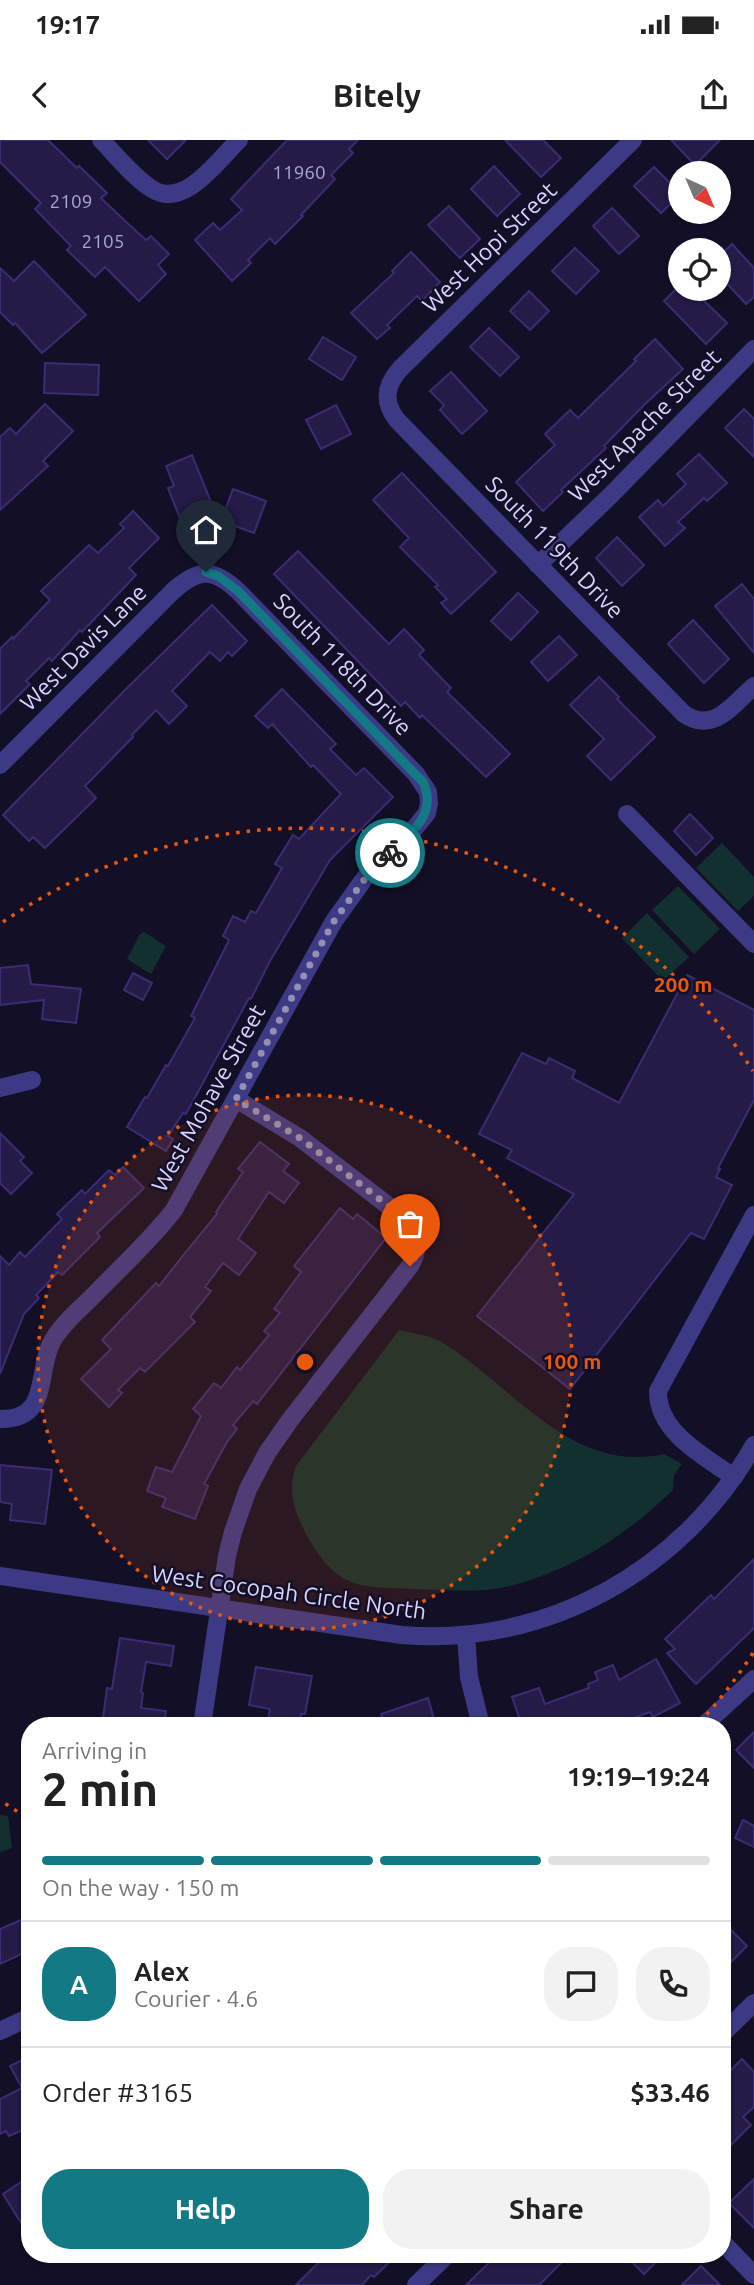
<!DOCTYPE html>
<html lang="en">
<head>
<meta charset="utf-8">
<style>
	body { margin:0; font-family:Ubuntu,sans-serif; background:#f2f2f2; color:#222; height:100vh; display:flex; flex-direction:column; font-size:26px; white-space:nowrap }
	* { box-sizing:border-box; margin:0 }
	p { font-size:23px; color:#767676 }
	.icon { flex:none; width:38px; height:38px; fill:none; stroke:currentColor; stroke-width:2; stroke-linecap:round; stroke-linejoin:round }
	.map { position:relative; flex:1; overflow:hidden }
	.sheet { position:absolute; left:21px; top:1577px; width:710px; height:546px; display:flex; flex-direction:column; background:#fff; border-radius:28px; box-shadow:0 2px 5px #0004 }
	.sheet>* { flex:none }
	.needle { width:46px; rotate:136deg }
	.buttons { position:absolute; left:668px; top:21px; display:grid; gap:14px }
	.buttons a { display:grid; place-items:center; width:63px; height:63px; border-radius:50%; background:#fff; box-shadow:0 2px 5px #0004; font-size:35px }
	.pin { position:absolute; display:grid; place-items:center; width:60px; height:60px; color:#fff; margin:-72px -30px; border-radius:50% 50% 50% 0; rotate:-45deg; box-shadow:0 0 7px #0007 }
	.pin .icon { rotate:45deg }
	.courier { position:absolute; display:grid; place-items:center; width:70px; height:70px; margin:-35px; border:5px solid #137a85; border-radius:50%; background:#fff; color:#222; box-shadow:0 2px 9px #0007 }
	.head em { font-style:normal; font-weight:700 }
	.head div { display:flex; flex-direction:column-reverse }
	.head { display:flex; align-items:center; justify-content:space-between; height:119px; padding:0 21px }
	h1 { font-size:46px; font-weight:700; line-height:52px }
	.bar { display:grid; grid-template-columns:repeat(4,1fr); gap:10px 7px; align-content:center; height:84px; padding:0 21px }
	.bar i { height:9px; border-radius:5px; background:#e0e0e0 }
	.bar .selected { background:#137a85 }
	.bar p { grid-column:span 4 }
	.line { display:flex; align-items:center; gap:18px; padding:0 21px; border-top:2px solid #e0e0e0 }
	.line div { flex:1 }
	.round { display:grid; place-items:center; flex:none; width:74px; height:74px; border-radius:28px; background:#f2f2f2 }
	.button { display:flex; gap:14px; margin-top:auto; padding:14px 21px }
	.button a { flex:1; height:80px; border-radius:28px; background:#137a85; color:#fff; font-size:28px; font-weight:700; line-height:80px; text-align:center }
	.button a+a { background:#f2f2f2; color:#222 }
	.status { display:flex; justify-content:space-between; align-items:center; height:49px; padding:0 35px; background:#fff; direction:ltr }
	.status svg { height:19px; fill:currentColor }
	header { display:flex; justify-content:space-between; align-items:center; height:91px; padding:0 21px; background:#fff; font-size:32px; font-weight:700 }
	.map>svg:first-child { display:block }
</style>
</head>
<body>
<div class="status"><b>19:17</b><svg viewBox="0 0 49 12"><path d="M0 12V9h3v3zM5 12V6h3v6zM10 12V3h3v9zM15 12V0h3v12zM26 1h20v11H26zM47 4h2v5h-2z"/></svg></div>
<header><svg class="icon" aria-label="back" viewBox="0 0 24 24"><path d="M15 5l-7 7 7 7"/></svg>Bitely<svg class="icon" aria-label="share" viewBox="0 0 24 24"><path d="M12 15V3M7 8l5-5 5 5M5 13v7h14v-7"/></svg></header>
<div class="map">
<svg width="754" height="2145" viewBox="0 0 754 2145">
	<rect width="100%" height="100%" fill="#130f26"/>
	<g fill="#12302f">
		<path d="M722,703L754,737V756L738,771L696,728Z"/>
		<path d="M678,746L720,789L694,814L652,770Z"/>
		<path d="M647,773L689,817L663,841L622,798Z"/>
		<path d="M144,792L166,806L151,834L127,819L140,794Z"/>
		<path d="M399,1190C411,1193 429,1195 440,1201C512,1244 571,1335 664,1314L682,1324L674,1335L673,1350C626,1395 578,1427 514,1445C482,1454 446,1450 413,1449C361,1447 339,1450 310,1401C296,1377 286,1352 296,1326Z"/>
		<path d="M0,1675L8,1676L12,1708L0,1712Z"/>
	</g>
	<g fill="#241b47" stroke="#3b2d73" stroke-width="2">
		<path d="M0,0H48L77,28L79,26L107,53L101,58L125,81L146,100L151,96L169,114L158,125L166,134L139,161L105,127L95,137L67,110L71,106L35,69L41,63L0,22Z"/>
		<path d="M148,0H186L167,19Z"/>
		<path d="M287,0H358L349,9L353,13L331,35L335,39L301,75L303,76L275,104L270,98L248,120L251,123L232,141L195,100L213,83L220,90L242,70L231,59Z"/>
		<path d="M505,0H543L561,18L541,37Z"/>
		<path d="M671,0H720L695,25Z"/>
		<path d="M494,26L520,54L497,76L471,49Z"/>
		<path d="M654,27L681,54L661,73L634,46Z"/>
		<path d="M449,66L480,99L460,118L428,85Z"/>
		<path d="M612,68L639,96L619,114L593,86Z"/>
		<path d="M732,104L754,128V157L746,164L719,135V116Z"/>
		<path d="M575,108L599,131L576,154L552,131Z"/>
		<path d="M411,112L440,142L422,161L417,156L387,185L390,188L377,199L351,173L394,133L392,131Z"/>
		<path d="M34,121L86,175L42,213L15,183L13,185L0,172V128L14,141Z"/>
		<path d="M676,149H692L727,183L706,204L664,161Z"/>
		<path d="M529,151L549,171L530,190L510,171Z"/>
		<path d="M489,188L519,217L500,236L470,207Z"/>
		<path d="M323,197L356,217L342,240L309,219Z"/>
		<path d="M655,199L683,229L644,265L604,306L606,308L561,350L563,352L543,371L516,342L555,305L545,294L570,270L578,278L636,221L634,219Z"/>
		<path d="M45,223L99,225L98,255L44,253Z"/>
		<path d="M451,232L487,271L462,294L440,270L444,265L430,251Z"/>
		<path d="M45,264L73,291L43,321L48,326L0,370V297L10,288L16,294Z"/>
		<path d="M336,265L351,294L321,309L306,280Z"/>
		<path d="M744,269L754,279V317L725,288Z"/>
		<path d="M699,314L727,343L707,361L704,358L678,382L685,388L665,406L639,377L658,360L663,366L686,344L677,334Z"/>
		<path d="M192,315L213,367L181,381L168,348L174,346L166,326Z"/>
		<path d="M402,333L496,432L451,474L441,463L447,459L435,447L438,445L400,407L409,398L373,360Z"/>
		<path d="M233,349L266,361L254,393L221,381Z"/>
		<path d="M133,371L159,398L129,428L136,435L82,492L80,490L52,521L49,518L26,541L30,544L0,574V509L12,497L13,499L50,460L41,451L89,405L98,413L124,388L120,384Z"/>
		<path d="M617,397L644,425L622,446L596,418Z"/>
		<path d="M298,411L389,504L404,489L424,510L419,515L451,548L447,552L510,614L486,637L422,575L420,578L405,562L401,566L274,434Z"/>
		<path d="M742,444L754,459V513L715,466Z"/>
		<path d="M518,453L538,472L511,500L491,481Z"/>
		<path d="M212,465L247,501L232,516L228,512L220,521L210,512L172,551L187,566L169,584L156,570L132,595L133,597L85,646L96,658L45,708L33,697L29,701L3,675L127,548Z"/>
		<path d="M693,480L729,519L704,543L668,504Z"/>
		<path d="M559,496L577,515L548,541L531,522Z"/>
		<path d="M599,537L619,557L617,559L655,597L611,640L587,616L604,599L570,565Z"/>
		<path d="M282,549L336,604L330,609L356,635L364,628L393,657L330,720L270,821L251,859L249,858L186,974L183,973L168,996L173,999L166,1011L127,987L145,957L147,958L166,925L168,926L195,878L191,876L229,800L223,796L233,776L245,782L251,771L256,773L282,728L275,724L293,695L299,699L341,654L313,625L311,627L272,584L268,588L255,576Z"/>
		<path d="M690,674L713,698L696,715L674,691Z"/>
		<path d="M28,825L31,844L81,849L76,883L42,879L44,860L0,865V828Z"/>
		<path d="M133,833L152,843L143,860L124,850Z"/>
		<path d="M687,835L754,870V960L718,1028L720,1029L716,1037L732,1045L704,1099L691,1093L570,1249L477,1176L574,1054L507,1018L512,1010L479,994L522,913L546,924L549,918L575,931L572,938L619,963Z"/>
		<path d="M0,993L24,1017L20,1021L32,1033L11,1054L0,1043Z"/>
		<path d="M260,1002L289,1024L283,1031L299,1043L284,1063L269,1052L238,1099L256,1113L239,1135L223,1123L205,1147L211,1151L190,1177L195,1182L145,1232L140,1228L118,1250L122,1253L109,1267L81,1239L111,1209L102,1200L156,1143L159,1146L185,1113L217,1074L216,1072L243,1032L238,1029Z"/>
		<path d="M123,1027L144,1048L97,1093L100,1097L62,1135L58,1132L36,1155L39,1158L24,1174L0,1234V1116L9,1125L20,1112L25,1117L62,1079L57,1074L82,1050L85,1054L109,1030L115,1035Z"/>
		<path d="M340,1068L353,1079L357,1074L386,1098L257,1264L253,1261L233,1285L237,1289L227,1302L204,1344L208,1346L195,1379L162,1367L166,1358L147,1351L156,1327L172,1332L201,1276L193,1269L214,1243L221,1248L237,1227L240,1230L269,1195L264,1191L280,1173L274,1169L301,1132L294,1126Z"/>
		<path d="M0,1325L52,1330L45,1384L10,1380L12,1364L0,1362Z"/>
		<path d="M754,1419V1488L696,1544L667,1513L675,1509L665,1499L711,1455L714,1459Z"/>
		<path d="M120,1498L174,1506L171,1526L146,1522L141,1552L143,1553L141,1568L166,1571L164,1586H102L107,1548L112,1549Z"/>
		<path d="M656,1519L680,1563L653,1577L650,1572L611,1586H522L512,1557L539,1548L545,1564L589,1548L588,1544L598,1540L595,1532L613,1525L619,1540Z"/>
		<path d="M256,1527L312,1536L305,1574H301L299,1586H267L270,1569L249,1565Z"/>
		<path d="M428,1558L436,1586H386L381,1574Z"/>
		<path d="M754,1592V1628L736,1610Z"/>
		<path d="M743,1680L754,1686V1707L735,1698Z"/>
		<path d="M30,1776V1810L0,1824V1789Z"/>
		<path d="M723,1782L747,1806L723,1830Z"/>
		<path d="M30,1916V1987L9,1996L6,1991L0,1994V1959L22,1948L10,1926Z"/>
		<path d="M742,1919L754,1932V1967L743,1977L751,1985L723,2013V1938Z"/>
		<path d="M30,2036V2097L3,2054Z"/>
		<path d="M754,2039V2088L729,2063Z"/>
		<path d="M327,2114H398L374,2137L371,2135L362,2145H296Z"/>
		<path d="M498,2114H570L539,2145H466Z"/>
		<path d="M624,2114H664L644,2134Z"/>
		<path d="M701,2126L720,2145H682Z"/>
	</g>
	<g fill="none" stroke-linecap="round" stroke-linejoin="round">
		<g stroke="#3d3a85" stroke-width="18">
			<path d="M101,0C117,16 133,37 152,49C184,70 218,20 239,0"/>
			<path d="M633,0L400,229C385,246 383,262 397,280L684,574C714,594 732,565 754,546"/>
			<path d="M538,425L610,356L754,209"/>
			<path d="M0,625L173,451C199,428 213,428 238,451L416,634L428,652L429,663L427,673L414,689L367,735L334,781L174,1070C150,1101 120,1128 93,1156C79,1170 63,1183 53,1200C35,1231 52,1280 0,1279"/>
			<path d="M627,674L754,804"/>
			<path d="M0,948L32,940"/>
			<path d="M734,1337C705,1317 657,1292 658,1251L754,1075"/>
			<path d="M0,1436L402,1495C547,1507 683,1430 754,1305"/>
			<path d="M466,1495L469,1537L481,1586"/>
			<path d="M202,1586L227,1416L233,1392L248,1349L267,1313L290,1280L410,1126C421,1108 418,1093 403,1077L300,998L236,959"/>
			<path d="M703,1586L754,1539"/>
			<path d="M0,1891L30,1877"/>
			<path d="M723,1893L754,1863"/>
			<path d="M723,2103L754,2135"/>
			<path d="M416,2145L448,2114"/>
		</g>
	</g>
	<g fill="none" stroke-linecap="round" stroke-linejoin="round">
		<path stroke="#948fb3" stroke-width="7" stroke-dasharray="0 12.6" d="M390,713L367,736L334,781L236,959L300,998L403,1077C418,1093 421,1108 410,1126"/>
		<path stroke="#137a85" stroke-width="9" d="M206,432L218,436L238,451L423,642C438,674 411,693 390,713"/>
	</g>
	<circle cx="305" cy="1222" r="267" fill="#e8590c" fill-opacity=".12"/>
	<g fill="none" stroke="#e8590c" stroke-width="3.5" stroke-dasharray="3.5 7">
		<circle cx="305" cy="1222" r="267"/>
		<path d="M753 1513A534 534 0 0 1 699 1583M26 1677A534 534 0 0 1 3 1662M3 782A534 534 0 0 1 753 931"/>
	</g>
	<g text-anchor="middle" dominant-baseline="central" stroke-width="5" stroke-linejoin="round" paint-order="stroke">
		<g font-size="19" fill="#aca6d1">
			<text x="299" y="32">11960</text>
			<text x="71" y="61">2109</text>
			<text x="103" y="101">2105</text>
		</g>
		<g font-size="23" fill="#d9d4ff" stroke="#130f26">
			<text transform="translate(489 107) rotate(-44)">West Hopi Street</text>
			<text transform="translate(644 285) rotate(-45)">West Apache Street</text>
			<text transform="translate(555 407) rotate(46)">South 119th Drive</text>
			<text transform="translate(83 507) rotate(-45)">West Davis Lane</text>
			<text transform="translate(343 524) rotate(46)">South 118th Drive</text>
			<text transform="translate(208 958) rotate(-61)">West Mohave Street</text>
			<text transform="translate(289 1452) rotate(8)">West Cocopah Circle North</text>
		</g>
	</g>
	<circle cx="305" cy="1222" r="10" fill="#e8590c" stroke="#130f26" stroke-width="3.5"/>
	<g font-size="21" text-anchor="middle" font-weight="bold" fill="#e8590c" stroke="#130f26" stroke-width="5" stroke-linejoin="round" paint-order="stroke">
		<text x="683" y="852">200 m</text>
		<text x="572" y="1229">100 m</text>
	</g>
</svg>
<div class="buttons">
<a><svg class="needle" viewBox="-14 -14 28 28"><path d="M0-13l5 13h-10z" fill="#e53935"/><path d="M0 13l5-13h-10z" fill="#767676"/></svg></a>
<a><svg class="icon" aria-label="locate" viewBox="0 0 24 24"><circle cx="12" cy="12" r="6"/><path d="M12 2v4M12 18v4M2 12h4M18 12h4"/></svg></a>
</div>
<div class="pin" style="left:410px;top:1126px;background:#ea580c"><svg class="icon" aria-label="bag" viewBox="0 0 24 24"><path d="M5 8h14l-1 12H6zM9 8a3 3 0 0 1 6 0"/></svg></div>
<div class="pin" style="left:206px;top:432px;background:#1f2937"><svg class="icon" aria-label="home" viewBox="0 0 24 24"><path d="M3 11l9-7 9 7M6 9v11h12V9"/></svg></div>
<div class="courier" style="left:390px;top:713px"><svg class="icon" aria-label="bike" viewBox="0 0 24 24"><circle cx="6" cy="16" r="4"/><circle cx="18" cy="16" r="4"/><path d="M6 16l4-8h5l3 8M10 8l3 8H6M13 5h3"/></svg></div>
<section class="sheet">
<div class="head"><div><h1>2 min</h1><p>Arriving in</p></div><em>19:19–19:24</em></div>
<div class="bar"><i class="selected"></i><i class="selected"></i><i class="selected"></i><i></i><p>On the way · 150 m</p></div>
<div class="line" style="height:126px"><b class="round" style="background:#137a85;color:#fff">A</b><div><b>Alex</b><p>Courier · 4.6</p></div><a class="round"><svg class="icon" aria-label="chat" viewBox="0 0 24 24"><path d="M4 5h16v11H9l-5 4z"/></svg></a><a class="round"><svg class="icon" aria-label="phone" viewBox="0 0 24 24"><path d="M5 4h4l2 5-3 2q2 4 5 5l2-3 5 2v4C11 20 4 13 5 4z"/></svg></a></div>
<div class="line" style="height:91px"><div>Order #3165</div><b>$33.46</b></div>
<div class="button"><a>Help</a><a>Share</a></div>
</section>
</div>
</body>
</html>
